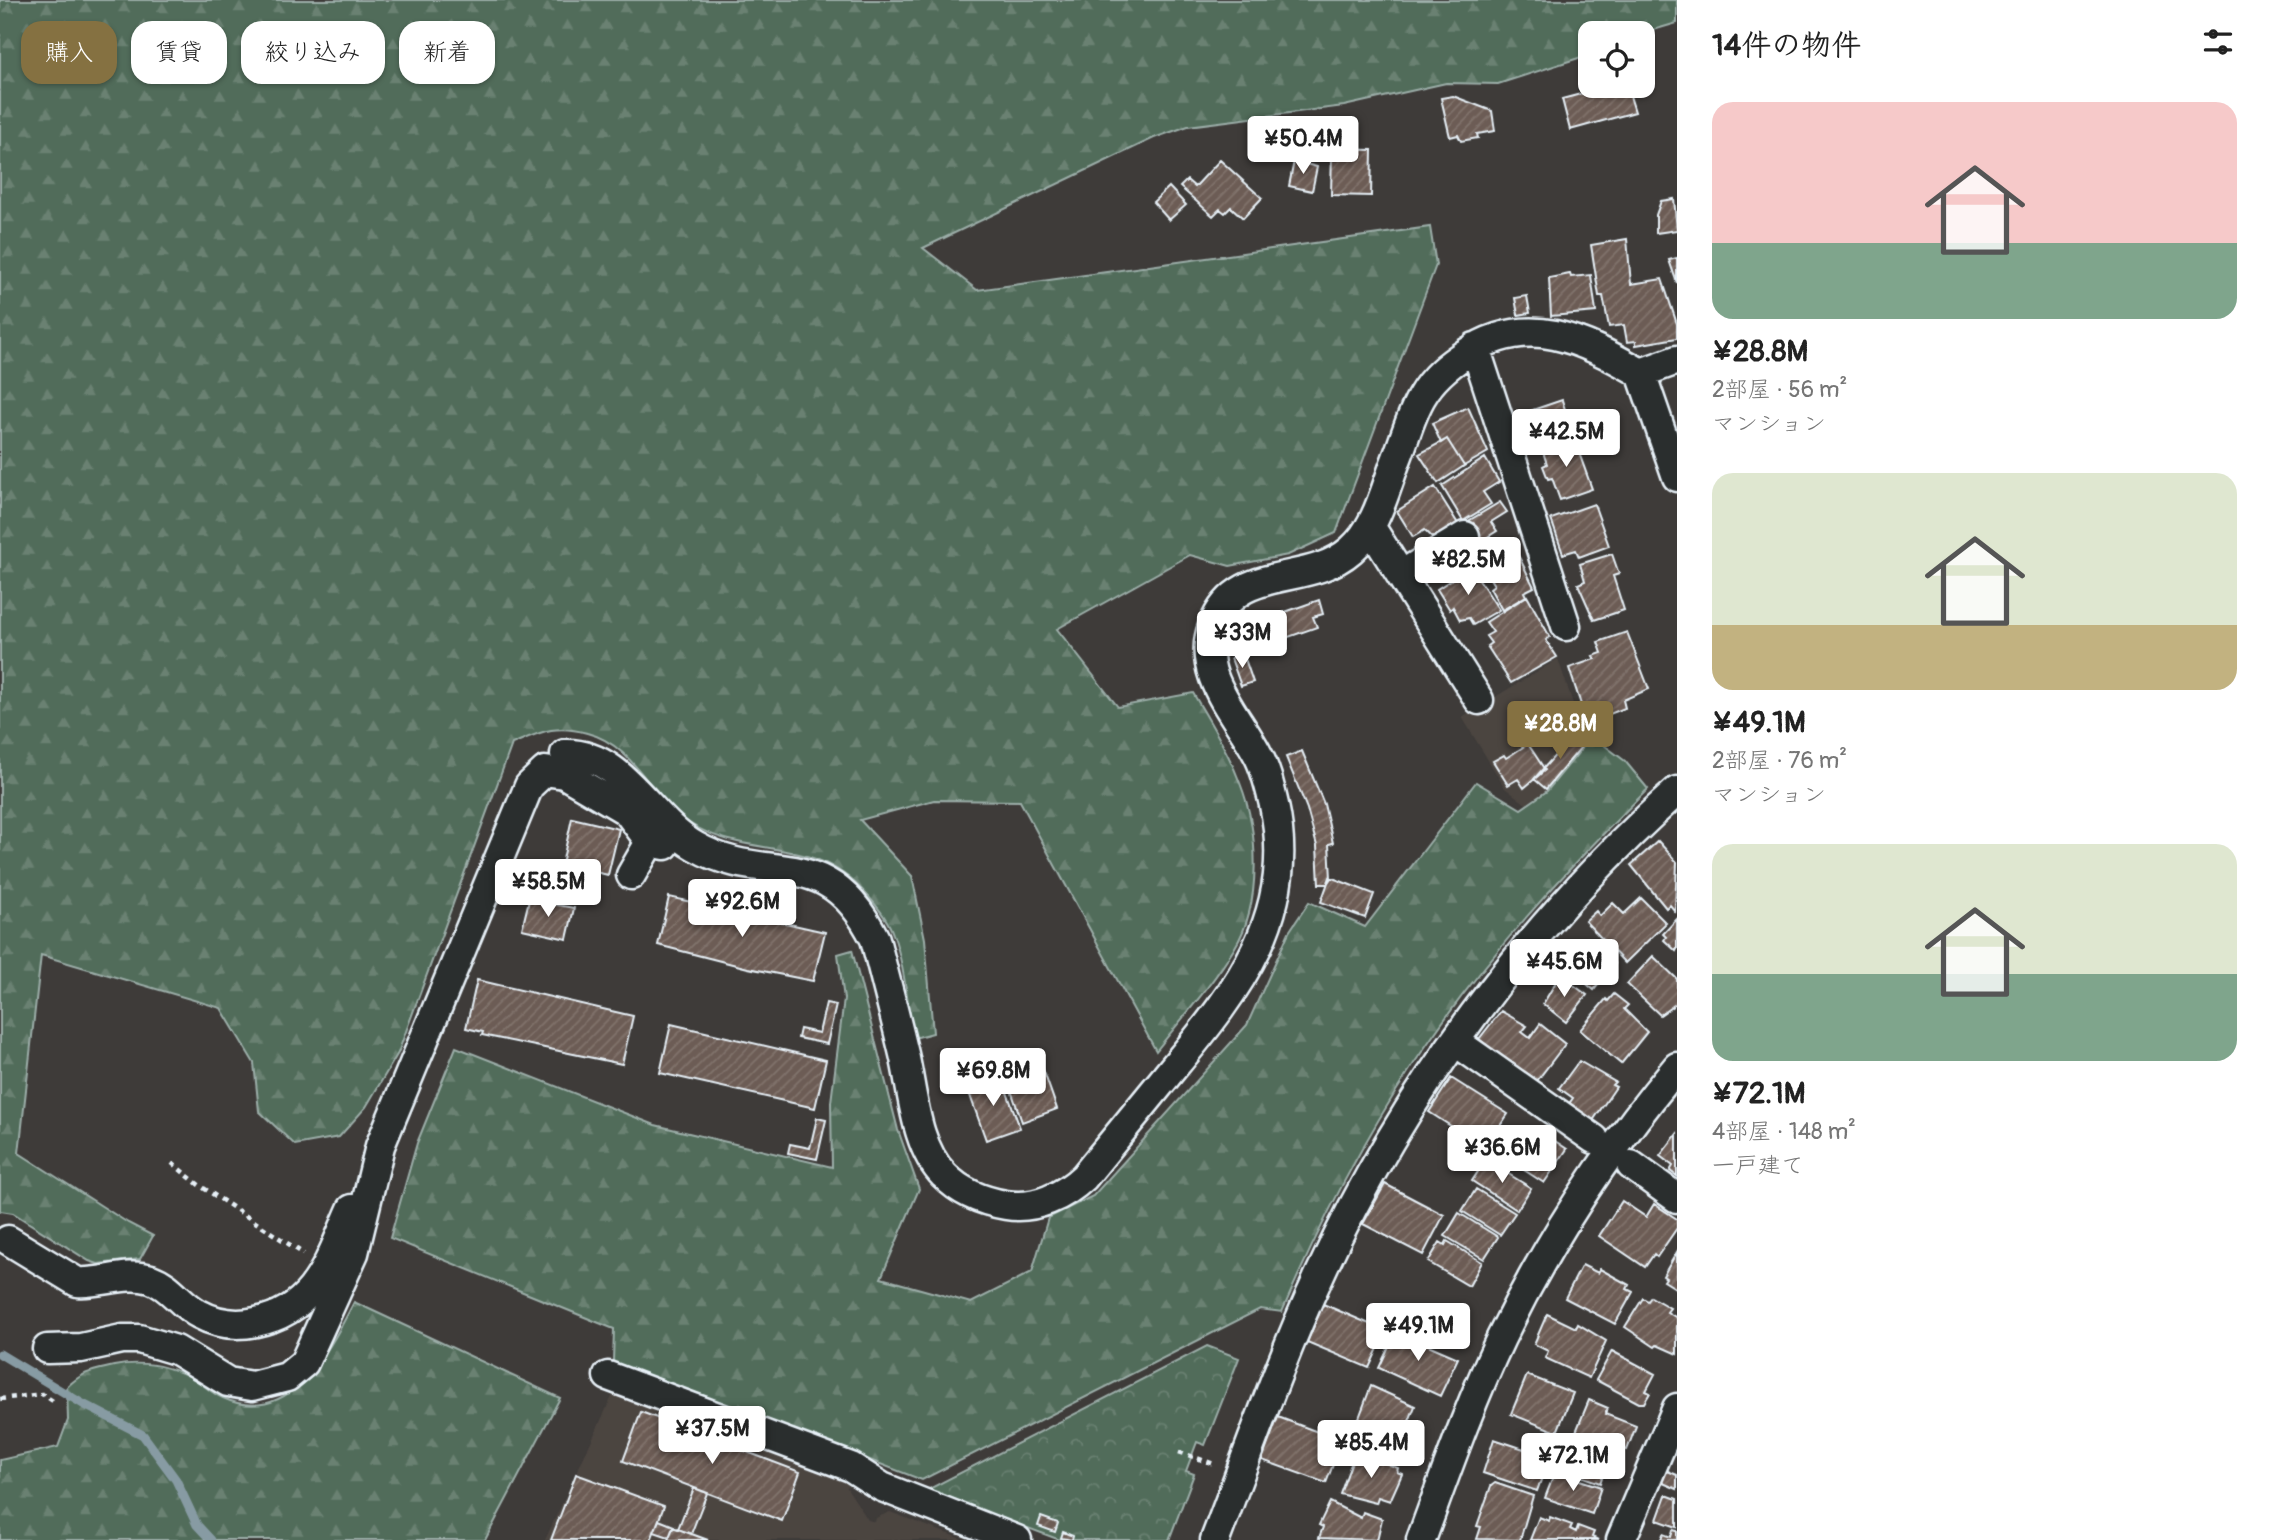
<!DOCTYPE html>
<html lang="ja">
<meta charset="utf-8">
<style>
body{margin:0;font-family:Pangolin,"Klee One",sans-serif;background:#f6f6f6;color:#222;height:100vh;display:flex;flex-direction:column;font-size:26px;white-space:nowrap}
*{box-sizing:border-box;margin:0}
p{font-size:23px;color:#767676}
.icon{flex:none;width:38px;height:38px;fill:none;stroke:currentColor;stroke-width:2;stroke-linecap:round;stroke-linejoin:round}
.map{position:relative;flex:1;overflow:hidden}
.drawer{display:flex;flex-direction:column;background:#fff;width:595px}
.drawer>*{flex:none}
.top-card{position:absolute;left:21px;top:21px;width:665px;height:63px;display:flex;gap:14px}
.controls{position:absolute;left:1578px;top:21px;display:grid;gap:14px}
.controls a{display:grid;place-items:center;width:77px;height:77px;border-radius:14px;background:#fff;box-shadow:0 2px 5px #0004;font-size:35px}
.price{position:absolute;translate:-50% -60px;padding:0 16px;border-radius:7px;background:#fff;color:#222;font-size:23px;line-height:46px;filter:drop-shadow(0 2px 4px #0008)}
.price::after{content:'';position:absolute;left:50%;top:42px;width:21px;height:16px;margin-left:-10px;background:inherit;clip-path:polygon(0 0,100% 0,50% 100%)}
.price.current{background:#857141;color:#fff}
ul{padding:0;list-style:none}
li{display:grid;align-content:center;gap:14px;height:371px;padding:0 35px}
li span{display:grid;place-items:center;height:217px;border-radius:21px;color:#555}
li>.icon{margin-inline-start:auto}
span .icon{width:126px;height:126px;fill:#fffc;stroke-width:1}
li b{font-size:30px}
h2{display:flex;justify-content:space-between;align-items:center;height:84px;padding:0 35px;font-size:30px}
.tag{padding:0 24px;border-radius:21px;background:#fff;box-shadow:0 2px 5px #0004;font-size:24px;line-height:63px}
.tag.current{background:#857141;color:#fff}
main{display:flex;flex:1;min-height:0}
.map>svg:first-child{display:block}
.built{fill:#4c4541}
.forest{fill:url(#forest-firs);stroke:#9caea9;stroke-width:2}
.park{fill:url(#park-crowns);stroke:#9caea9;stroke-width:2}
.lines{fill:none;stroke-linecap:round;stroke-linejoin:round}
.stream{stroke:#879ba3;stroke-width:9}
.building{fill:url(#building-hatch);stroke:#e8f1f8;stroke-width:2}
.minor-casing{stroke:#e8f1f8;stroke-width:33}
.path{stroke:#e8f1f8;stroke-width:4.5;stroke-dasharray:5 5;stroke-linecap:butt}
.minor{stroke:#2a2d2e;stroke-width:28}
</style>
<main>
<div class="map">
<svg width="1677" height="1540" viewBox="0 0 1677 1540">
<defs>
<pattern id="forest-firs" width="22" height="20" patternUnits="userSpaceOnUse" patternTransform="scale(1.75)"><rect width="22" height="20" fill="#516c5a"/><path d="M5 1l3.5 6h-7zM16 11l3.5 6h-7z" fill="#6a8172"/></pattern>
<pattern id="park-crowns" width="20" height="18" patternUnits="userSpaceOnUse" patternTransform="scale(1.75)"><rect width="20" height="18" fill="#516c5a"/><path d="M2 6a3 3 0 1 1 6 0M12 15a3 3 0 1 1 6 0" fill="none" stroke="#6a8172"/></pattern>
<pattern id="building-hatch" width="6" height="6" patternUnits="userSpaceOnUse" patternTransform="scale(1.75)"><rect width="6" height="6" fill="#6c5c54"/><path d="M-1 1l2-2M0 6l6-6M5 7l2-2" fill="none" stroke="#81746d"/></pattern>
</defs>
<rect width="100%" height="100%" fill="#3e3b39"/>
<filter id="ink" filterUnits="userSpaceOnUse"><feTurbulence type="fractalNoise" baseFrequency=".0143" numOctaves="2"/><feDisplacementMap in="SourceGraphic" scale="14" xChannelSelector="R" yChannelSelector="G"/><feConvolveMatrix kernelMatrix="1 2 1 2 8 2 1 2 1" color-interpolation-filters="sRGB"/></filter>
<g filter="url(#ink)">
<path class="built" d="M 1558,659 L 1586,742 L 1546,791 L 1526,804 L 1505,788 L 1462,717 Z
M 617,1386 L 851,1476 L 847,1488 L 868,1520 L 875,1522 L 876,1518 L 890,1512 L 964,1540 L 545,1540 Z"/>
<path class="forest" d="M 0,0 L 1677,0 L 1677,23 L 1643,33 L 1591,33 L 1591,54 L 1498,84 L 1446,83 L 1344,106 L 1188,126 L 1154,138 L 923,248 L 977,290 L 1430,227 L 1436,265 L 1336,533 L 1288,555 L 1230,566 L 1190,555 L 1057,629 L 1118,707 L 1193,693 C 1210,722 1228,751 1240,783 C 1259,831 1262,904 1234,949 C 1212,985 1182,1018 1156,1051 L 1020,801 L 934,800 L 860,820 L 912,876 L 925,939 L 933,1033 L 914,1038 C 908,1008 904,962 893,934 C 889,922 876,905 867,895 C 811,832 750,861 689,823 C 651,799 635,745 587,733 C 555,724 541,732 512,744 L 398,1053 L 366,1107 L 339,1137 L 295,1145 L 259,1111 L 254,1063 L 221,1008 L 41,955 L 19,1153 L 128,1223 L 153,1236 L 140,1259 L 98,1264 L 89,1261 L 13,1213 L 0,1211 Z
M 1592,736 L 1625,761 L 1648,789 C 1570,866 1495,947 1432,1037 C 1372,1122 1323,1217 1282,1312 L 1260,1309 L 922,1480 L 613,1362 L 614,1329 L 390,1238 L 417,1143 L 456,1047 L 655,1125 L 832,1167 L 831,1102 L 844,999 L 838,954 L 852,950 L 898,1130 L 919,1189 L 881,1278 L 971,1303 L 1032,1272 L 1048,1218 L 1093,1196 L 1247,1025 L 1289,932 L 1309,902 L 1365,927 L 1476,782 L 1521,809 L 1547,791 Z
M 354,1302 L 560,1398 L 485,1540 L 0,1540 L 0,1460 L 58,1447 L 68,1420 L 67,1387 C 84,1371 92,1371 114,1366 C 143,1360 171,1366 196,1380 C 205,1386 213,1394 223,1398 C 291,1429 330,1348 354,1302 Z"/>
<path class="park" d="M 1207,1346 L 1239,1358 L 1205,1445 L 1197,1442 L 1186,1471 L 1194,1474 L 1169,1540 L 1060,1540 L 927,1490 Z"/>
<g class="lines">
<path class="stream" d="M 0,1354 L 83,1404 L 143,1435 L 176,1480 L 197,1525 L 211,1540"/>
</g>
<path class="building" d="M 1611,86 L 1627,86 L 1635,112 L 1570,130 L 1562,99 Z
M 1453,96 L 1492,111 L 1495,131 L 1477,134 L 1478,138 L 1461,141 L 1458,135 L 1450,137 L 1441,98 Z
M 1332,149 L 1372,150 L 1371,196 L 1331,195 Z
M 1220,160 L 1262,198 L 1243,218 L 1231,207 L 1225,213 L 1220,209 L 1213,216 L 1180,187 L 1187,180 L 1195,187 Z
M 1294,161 L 1317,167 L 1312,191 L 1289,186 Z
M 1169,187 L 1186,205 L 1169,220 L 1153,202 Z
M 1674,199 L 1677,230 L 1656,233 L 1656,215 L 1661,201 Z
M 1627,239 L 1631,284 L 1662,279 L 1677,324 L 1677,338 L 1636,345 L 1636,341 L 1627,342 L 1624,325 L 1609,327 L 1603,296 L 1599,296 L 1591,245 Z
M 1677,258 L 1677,283 L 1669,260 Z
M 1570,274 L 1571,277 L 1591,275 L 1596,312 L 1551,316 L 1549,278 Z
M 1527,296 L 1530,313 L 1518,315 L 1515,298 Z
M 1562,400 L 1573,435 L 1538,447 L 1527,412 Z
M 1468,407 L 1488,452 L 1464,466 L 1447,439 L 1441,443 L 1432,423 Z
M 1447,439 L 1464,466 L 1438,483 L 1419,454 Z
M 1574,439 L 1592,489 L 1560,500 L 1552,478 L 1548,479 L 1543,466 L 1547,464 L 1542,449 Z
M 1485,458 L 1499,482 L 1483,492 L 1491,504 L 1463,521 L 1442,486 Z
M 1435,487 L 1460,527 L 1436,541 L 1425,530 L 1413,537 L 1397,511 Z
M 1500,502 L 1507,512 L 1491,522 L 1497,531 L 1478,543 L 1465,523 Z
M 1594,504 L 1609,546 L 1579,557 L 1576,550 L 1563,554 L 1551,519 Z
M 1513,545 L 1534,587 L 1524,592 L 1526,596 L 1502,610 L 1490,588 L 1494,585 L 1481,564 Z
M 1612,554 L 1619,574 L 1613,576 L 1624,610 L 1594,620 L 1578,584 L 1585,581 L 1580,564 Z
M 1471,567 L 1499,610 L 1473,625 L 1469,618 L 1460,620 L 1453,607 L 1450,610 L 1437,589 Z
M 1527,596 L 1550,637 L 1546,640 L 1557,657 L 1511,683 L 1487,646 L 1491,643 L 1486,636 L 1493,632 L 1486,622 Z
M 1319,600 L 1323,614 L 1313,617 L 1317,627 L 1240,654 L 1231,631 Z
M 1627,632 L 1649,689 L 1623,700 L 1625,708 L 1587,723 L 1569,668 L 1595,659 L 1593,656 L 1602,653 L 1598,642 Z
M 1243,653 L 1253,682 L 1241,686 L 1231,658 Z
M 1575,733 L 1586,741 L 1546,789 L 1534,779 Z
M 1528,744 L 1545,770 L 1524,788 L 1518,779 L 1508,785 L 1493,761 L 1504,755 L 1506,758 Z
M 1302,751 L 1324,804 L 1333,843 L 1329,844 L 1331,878 L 1327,884 L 1319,884 L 1317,846 L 1307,809 L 1286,757 Z
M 572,818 L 619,829 L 608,875 L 562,864 Z
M 1658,841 L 1677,862 L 1675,911 L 1670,905 L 1666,908 L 1631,865 Z
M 1330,877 L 1374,894 L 1365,918 L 1321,902 Z
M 669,897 L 825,932 L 813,981 L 748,968 L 658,945 Z
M 1641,898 L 1666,923 L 1625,963 L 1585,921 L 1596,911 L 1600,916 L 1613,903 L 1624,914 Z
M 529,900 L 574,908 L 567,939 L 522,929 Z
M 1677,919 L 1677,949 L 1676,951 L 1664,940 L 1666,937 L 1663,934 Z
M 1590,943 L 1615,964 L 1594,990 L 1569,969 Z
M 1653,956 L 1677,979 L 1677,1003 L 1660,1015 L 1627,984 Z
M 1560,975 L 1587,995 L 1566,1022 L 1543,1004 Z
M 477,980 L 633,1016 L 622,1064 L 482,1035 L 483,1032 L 466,1028 Z
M 1614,994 L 1628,1005 L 1624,1009 L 1647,1032 L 1621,1064 L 1580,1030 L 1606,999 L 1608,1001 Z
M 826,1003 L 836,1005 L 827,1044 L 798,1038 L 800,1029 L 819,1033 Z
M 1501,1011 L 1527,1026 L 1522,1032 L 1530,1038 L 1540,1024 L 1565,1044 L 1533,1086 L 1495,1056 L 1497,1053 L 1479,1039 Z
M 671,1024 L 826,1060 L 815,1108 L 660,1073 Z
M 1038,1055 L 1057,1109 L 1022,1122 L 1003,1067 Z
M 1579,1061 L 1615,1082 L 1612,1085 L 1616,1087 L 1592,1122 L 1568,1105 L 1573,1098 L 1559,1088 Z
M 1001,1076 L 1020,1128 L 986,1140 L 967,1087 Z
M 1451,1078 L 1508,1114 L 1485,1148 L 1429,1112 Z
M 817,1118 L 826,1120 L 817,1159 L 788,1153 L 790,1144 L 810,1148 Z
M 1543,1133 L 1567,1149 L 1544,1183 L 1521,1168 Z
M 1677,1134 L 1677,1176 L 1670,1171 L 1673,1166 L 1660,1156 Z
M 1491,1163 L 1531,1188 L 1517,1210 L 1472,1181 L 1483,1164 L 1488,1167 Z
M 1385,1184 L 1444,1215 L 1423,1255 L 1363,1224 Z
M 1476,1189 L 1515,1213 L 1500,1235 L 1462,1211 Z
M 1622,1201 L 1646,1217 L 1654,1204 L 1677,1219 L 1677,1228 L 1657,1257 L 1654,1254 L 1645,1267 L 1599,1236 Z
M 1459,1213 L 1498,1237 L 1484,1259 L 1445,1236 Z
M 1447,1241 L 1482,1262 L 1469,1286 L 1428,1262 L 1440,1242 L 1445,1245 Z
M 1677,1252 L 1677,1289 L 1664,1281 L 1666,1278 L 1663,1276 Z
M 1582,1265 L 1598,1273 L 1600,1269 L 1629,1285 L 1627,1289 L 1633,1292 L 1615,1324 L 1565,1298 Z
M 1651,1297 L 1670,1308 L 1667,1312 L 1677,1318 L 1677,1354 L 1657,1345 L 1655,1347 L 1625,1327 L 1643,1298 L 1648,1301 Z
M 1323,1304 L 1386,1331 L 1369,1368 L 1307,1342 Z
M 1547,1314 L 1576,1328 L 1578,1324 L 1606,1341 L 1589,1378 L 1545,1358 L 1548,1351 L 1534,1344 Z
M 1396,1331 L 1458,1358 L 1440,1396 L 1379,1368 Z
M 1612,1351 L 1655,1374 L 1646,1391 L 1650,1393 L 1644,1403 L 1639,1403 L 1596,1380 Z
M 1527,1375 L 1573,1393 L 1557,1432 L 1511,1414 Z
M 1371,1386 L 1415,1406 L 1400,1444 L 1396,1443 L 1394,1448 L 1374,1440 L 1377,1435 L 1356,1426 Z
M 1589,1400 L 1608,1408 L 1605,1414 L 1636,1426 L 1627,1450 L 1618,1447 L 1616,1453 L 1608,1453 L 1573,1439 Z
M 641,1412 L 800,1472 L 782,1521 L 623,1461 Z
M 1278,1417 L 1342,1441 L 1326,1483 L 1262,1460 Z
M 1494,1439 L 1524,1449 L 1526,1443 L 1533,1446 L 1531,1452 L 1549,1458 L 1537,1491 L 1483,1473 Z
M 1568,1443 L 1609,1458 L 1600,1483 L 1558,1468 Z
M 1359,1453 L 1398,1468 L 1397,1472 L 1402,1474 L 1390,1501 L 1378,1497 L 1376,1503 L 1340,1494 L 1354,1456 L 1357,1457 Z
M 1663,1469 L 1677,1475 L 1677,1489 L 1658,1481 Z
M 1555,1472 L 1601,1487 L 1592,1514 L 1545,1498 Z
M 576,1474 L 664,1506 L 651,1540 L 551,1540 Z
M 1495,1483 L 1533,1496 L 1520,1540 L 1477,1539 L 1481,1527 L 1477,1526 L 1491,1486 Z
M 694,1488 L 707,1493 L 691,1534 L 678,1529 Z
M 1666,1495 L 1677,1499 L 1677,1527 L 1657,1520 Z
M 1330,1502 L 1361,1518 L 1363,1512 L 1382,1519 L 1377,1540 L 1319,1538 L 1323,1527 L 1319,1525 Z
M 1041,1517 L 1058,1523 L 1055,1532 L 1038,1526 Z
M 1539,1517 L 1549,1521 L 1550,1517 L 1572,1525 L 1570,1529 L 1576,1532 L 1578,1526 L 1594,1532 L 1592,1537 L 1598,1540 L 1530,1540 Z
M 659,1520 L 674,1526 L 669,1537 L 654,1532 Z
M 673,1527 L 678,1529 L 708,1540 L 668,1540 Z
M 1673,1530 L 1677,1531 L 1677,1540 L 1661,1540 L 1663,1534 L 1671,1537 Z
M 1063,1532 L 1073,1536 L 1072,1540 L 1061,1538 Z"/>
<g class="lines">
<g class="minor-casing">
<path id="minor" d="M 1475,347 L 1566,626
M 1641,373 L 1677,477
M 1370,526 L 1479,700
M 1401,575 L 1465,536
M 565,754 C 623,752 649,820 695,846 C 768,888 826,840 875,939 C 885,978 895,1016 904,1054 C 913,1092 915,1146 944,1175 C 961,1193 982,1201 1006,1205 C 1035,1210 1064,1196 1084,1177 C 1114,1140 1144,1104 1173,1068 C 1238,990 1298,913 1274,805 C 1270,788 1266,769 1257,753 C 1236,713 1195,674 1213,626 C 1238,561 1306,589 1351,550 C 1377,528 1385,489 1397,458 C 1405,438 1411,414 1422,396 C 1433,377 1448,365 1465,354 C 1528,311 1583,340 1641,373 L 1677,360
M 631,875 L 650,842 L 665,845
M 1456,1042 L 1594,1139
M 1631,1165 L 1677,1198
M 8,1240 L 77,1282 C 102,1284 126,1271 151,1279 C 171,1286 181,1305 199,1314 C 217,1324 236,1326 256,1322 C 317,1310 329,1260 352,1209
M 47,1349 L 81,1348 L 122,1339 L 139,1339 L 176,1350 L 228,1382 L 252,1386 L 287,1377 L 304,1363 L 354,1253 L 380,1146 L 529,786 L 545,771 L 564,774 L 627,811 L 650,842
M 608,1376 L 851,1467 L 882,1487 L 1017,1540
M 1215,1540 C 1249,1451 1280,1360 1320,1274 C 1403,1093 1529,923 1677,791
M 1421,1540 C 1446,1472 1470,1403 1501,1338 C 1548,1242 1608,1149 1677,1067
M 1621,1540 L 1677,1408"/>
</g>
<path class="path" d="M 172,1163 L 199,1185 L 304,1254
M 0,1399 L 42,1394 L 56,1403
M 1179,1452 L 1214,1464"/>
<use href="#minor" class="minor"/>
</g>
</g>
</svg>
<div class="controls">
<a><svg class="icon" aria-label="locate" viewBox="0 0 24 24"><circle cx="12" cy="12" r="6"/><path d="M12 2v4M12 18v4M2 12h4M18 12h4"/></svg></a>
</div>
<b class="price" style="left:1303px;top:176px">¥50.4M</b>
<b class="price" style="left:1566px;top:469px">¥42.5M</b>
<b class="price" style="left:1468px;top:597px">¥82.5M</b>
<b class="price" style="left:1242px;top:670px">¥33M</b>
<b class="price current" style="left:1560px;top:761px">¥28.8M</b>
<b class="price" style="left:548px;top:919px">¥58.5M</b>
<b class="price" style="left:742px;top:939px">¥92.6M</b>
<b class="price" style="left:1564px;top:999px">¥45.6M</b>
<b class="price" style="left:993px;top:1108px">¥69.8M</b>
<b class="price" style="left:1502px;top:1185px">¥36.6M</b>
<b class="price" style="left:1418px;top:1363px">¥49.1M</b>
<b class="price" style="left:712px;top:1466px">¥37.5M</b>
<b class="price" style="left:1371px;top:1480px">¥85.4M</b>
<b class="price" style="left:1573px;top:1493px">¥72.1M</b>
<div class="top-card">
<a class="tag current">購入</a>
<a class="tag">賃貸</a>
<a class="tag">絞り込み</a>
<a class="tag">新着</a>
</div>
</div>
<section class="drawer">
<h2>14件の物件<svg class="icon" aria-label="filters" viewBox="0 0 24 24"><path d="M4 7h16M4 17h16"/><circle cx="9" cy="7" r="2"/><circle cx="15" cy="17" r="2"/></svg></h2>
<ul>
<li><span style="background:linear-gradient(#f6c9c9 65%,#7fa58c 0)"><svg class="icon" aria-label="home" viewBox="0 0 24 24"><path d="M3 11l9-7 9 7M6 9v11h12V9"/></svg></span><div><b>¥28.8M</b><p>2部屋 · 56 m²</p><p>マンション</p></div></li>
<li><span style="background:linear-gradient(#dfe7d0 70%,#c2b280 0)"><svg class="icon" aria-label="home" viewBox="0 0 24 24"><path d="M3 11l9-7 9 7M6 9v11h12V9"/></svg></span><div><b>¥49.1M</b><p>2部屋 · 76 m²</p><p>マンション</p></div></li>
<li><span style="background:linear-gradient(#dfe7d0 60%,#7fa58c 0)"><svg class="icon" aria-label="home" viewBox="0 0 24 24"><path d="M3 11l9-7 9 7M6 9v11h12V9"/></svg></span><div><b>¥72.1M</b><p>4部屋 · 148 m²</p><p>一戸建て</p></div></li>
</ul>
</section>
</main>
